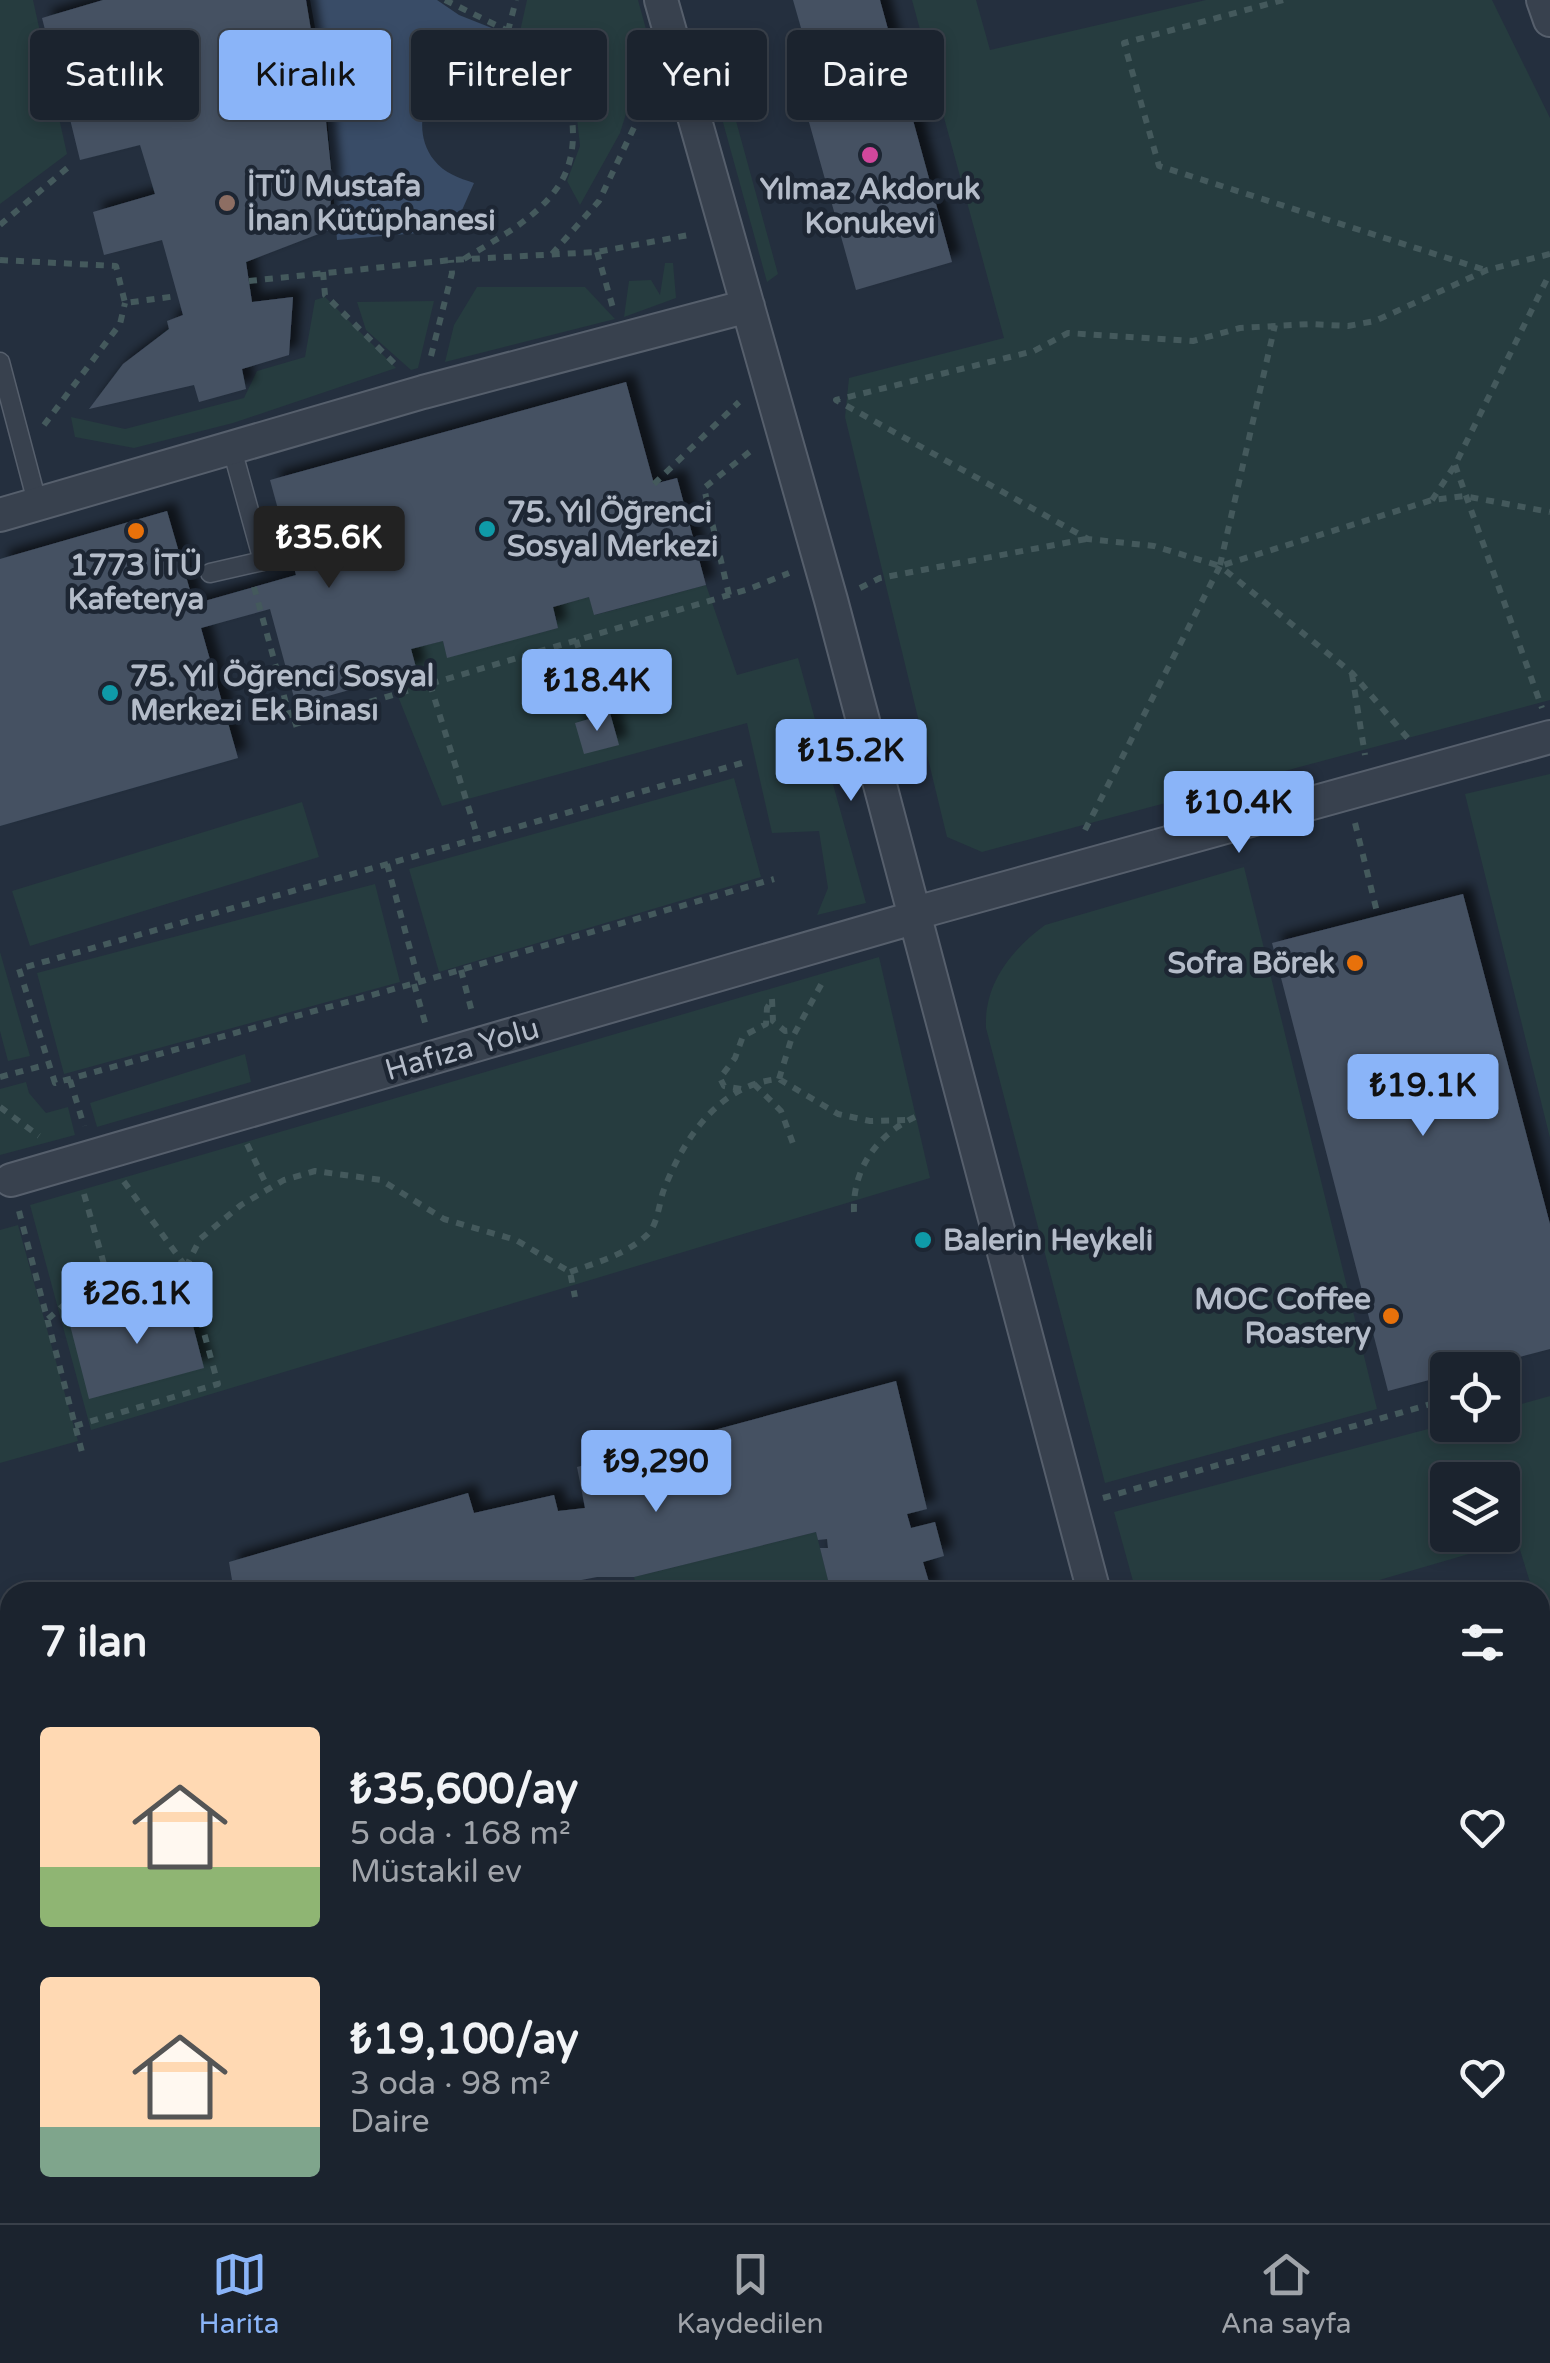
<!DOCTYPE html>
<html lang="tr">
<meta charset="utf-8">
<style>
body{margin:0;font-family:"Varela Round",sans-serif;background:#282f3a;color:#f1f3f6;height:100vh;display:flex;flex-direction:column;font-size:38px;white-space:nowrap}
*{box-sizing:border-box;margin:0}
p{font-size:32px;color:#a0a4aa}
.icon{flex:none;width:55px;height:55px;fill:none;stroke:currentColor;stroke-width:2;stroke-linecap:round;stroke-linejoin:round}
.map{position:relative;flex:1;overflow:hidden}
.drawer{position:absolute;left:0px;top:1582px;width:1550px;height:642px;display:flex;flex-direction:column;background:#1b232e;border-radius:30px 30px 0 0;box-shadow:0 5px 15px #0003,0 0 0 2px #39404a}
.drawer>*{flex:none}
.hud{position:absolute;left:30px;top:30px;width:1000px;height:90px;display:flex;gap:20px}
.tools{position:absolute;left:1430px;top:1352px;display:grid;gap:20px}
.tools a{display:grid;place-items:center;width:90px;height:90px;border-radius:10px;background:#1b232e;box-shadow:0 5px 15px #0003,0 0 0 2px #39404a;font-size:50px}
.price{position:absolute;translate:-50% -85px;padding:0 22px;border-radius:10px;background:#8ab4f8;color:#111;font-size:32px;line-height:65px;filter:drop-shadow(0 2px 5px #0008)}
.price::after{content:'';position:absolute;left:50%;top:60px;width:30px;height:22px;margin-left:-15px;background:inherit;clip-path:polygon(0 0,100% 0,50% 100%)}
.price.active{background:#222;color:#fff}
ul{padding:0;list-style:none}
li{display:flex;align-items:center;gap:30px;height:250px;padding:0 40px}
li span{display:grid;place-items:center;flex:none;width:280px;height:200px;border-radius:10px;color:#555}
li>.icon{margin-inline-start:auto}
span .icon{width:120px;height:120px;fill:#fffc;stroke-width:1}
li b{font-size:42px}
h2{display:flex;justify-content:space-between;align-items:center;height:120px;padding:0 40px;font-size:42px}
.tag{padding:0 35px;border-radius:10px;background:#1b232e;box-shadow:0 5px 15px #0003,0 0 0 2px #39404a;font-size:35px;line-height:90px}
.tag.active{background:#8ab4f8;color:#111}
.menu{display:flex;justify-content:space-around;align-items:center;height:140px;border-top:2px solid #39404a;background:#1b232e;font-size:28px;color:#a0a4aa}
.menu a{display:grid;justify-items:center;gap:5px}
.menu .active{color:#8ab4f8}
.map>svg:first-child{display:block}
.green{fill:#263c3f;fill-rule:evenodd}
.water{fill:#394c67}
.building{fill:#455162;filter:url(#shadow)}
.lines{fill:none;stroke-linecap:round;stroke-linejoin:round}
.lane-casing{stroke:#565f6c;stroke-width:21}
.street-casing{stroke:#565f6c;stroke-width:36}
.path{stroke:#44595c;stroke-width:6;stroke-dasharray:8 8;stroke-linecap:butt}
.lane{stroke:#38414e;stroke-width:18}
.street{stroke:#38414e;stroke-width:32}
.hotel-dot{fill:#d1479c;stroke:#1d2633;stroke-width:4}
.education-dot{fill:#8d6e63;stroke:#1d2633;stroke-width:4}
.culture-dot{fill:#0f9aa8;stroke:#1d2633;stroke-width:4}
.food-dot{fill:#e8710a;stroke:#1d2633;stroke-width:4}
.labels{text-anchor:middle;stroke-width:9;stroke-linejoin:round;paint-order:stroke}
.poi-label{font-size:30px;font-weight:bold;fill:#b4bcc9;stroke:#1d2633;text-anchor:start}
.street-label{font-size:30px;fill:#b4bcc9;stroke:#1d2633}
</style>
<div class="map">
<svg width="1550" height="2223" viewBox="0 0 1550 2223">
<defs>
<filter id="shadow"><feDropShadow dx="9" dy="-9" stdDeviation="5" flood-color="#0009"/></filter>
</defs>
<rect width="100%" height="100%" fill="#242f3e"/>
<path class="green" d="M 0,0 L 33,0 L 67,154 L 0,204 Z
M 527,0 L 638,0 L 649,40 L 620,133 L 580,205 L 567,181 L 580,146 L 576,109 L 559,74 L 539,46 L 519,36 Z
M 912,0 L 976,0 L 990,50 L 1206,0 L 1492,0 L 1550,118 L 1550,700 L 982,852 L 947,837 L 845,417 L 849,378 L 1004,338 Z
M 716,97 L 730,99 L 778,274 L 767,282 Z
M 665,263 L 673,263 L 676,298 L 624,317 L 629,281 L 651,280 L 660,295 Z
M 477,287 L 585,287 L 615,319 L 445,362 L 454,325 Z
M 325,297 L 396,368 L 233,423 L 134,448 L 75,437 L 71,417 L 125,429 L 244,398 L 257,371 L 305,357 L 315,300 Z
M 434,301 L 418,368 L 411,370 L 366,330 L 357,302 Z
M 706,585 L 737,675 L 798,658 L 866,903 L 817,915 L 828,888 L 819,831 L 772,833 L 747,723 L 442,806 L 391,679 L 417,671 L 411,649 L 443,641 L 447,657 L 558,628 L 553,607 L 589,597 L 595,615 Z
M 1550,774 L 1550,1138 L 1465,794 Z
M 734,778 L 761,877 L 439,972 L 409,869 Z
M 302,802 L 319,857 L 30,946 L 12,891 Z
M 1244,867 L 1377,1409 L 1105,1483 L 986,1028 C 984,984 1011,950 1045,925 Z
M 375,884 L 400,982 L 64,1074 L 37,973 Z
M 0,952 L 30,1056 L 8,1061 L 0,1031 Z
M 879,957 L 930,1178 L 91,1430 L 30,1205 Z
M 245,1054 L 251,1082 L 97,1127 L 90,1103 Z
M 26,1082 L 29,1093 L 46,1113 L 68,1107 L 75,1135 L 0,1155 L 0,1089 Z
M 18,1225 L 78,1441 L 0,1463 L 0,1230 Z
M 1550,1396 L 1550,1649 L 1540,1615 L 1540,1592 L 1533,1592 L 1517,1540 L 1338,1592 L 1136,1592 L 1114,1512 L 1447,1424 L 1502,1425 L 1503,1409 ZM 1502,1480 L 1502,1535 L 1448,1535 L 1448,1480 Z
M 816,1532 L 831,1592 L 638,1592 L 634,1577 Z
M 1550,1707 L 1550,1782 L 1540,1781 L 1540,1710 Z
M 1550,1811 L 1550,2223 L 1378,2223 L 1376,2215 L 1540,2215 L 1540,1812 Z
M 844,2215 L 983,2215 L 986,2223 L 817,2223 Z"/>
<path class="water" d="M 310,0 L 437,0 L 459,15 L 512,36 L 534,51 L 553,78 L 566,108 C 529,102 514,57 472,64 C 429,71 407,126 434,160 C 444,173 459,178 474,183 L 459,217 L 441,231 L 337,240 L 324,78 Z"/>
<path class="building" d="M 103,0 L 306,0 L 326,121 L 332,178 L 329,230 L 246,262 L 252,302 L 293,297 L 289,355 L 242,369 L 246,389 L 199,402 L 194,385 L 89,409 L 123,364 L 169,329 L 167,321 L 183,315 L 162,240 L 104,255 L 93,212 L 155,194 L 140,145 L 80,160 L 69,115 L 129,99 L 116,46 L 54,65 L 42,18 Z
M 793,0 L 880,0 L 952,262 L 856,290 L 788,47 L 805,42 Z
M 626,382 L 654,484 L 677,478 L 706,585 L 594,615 L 589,597 L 553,607 L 558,628 L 447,658 L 443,641 L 411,649 L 417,671 L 296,705 L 270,609 L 201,628 L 238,758 L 0,826 L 0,559 L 167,511 L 194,604 L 296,575 L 270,480 Z
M 610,713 L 619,745 L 584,754 L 575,723 Z
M 1463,894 L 1550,1224 L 1550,1349 L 1469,1370 L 1448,1370 L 1448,1375 L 1388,1391 L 1272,943 Z
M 185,1295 L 204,1368 L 89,1399 L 70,1325 Z
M 896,1381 L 927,1509 L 907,1514 L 911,1528 L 935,1522 L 944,1556 L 923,1562 L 932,1592 L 831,1592 L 820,1548 L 828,1548 L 827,1539 L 818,1540 L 816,1532 L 634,1577 L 597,1577 L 571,1582 L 572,1592 L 234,1592 L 229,1562 L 468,1493 L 474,1513 L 554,1495 L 558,1511 L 585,1508 L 577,1467 Z
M 10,1620 L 10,1687 L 9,1687 L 0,1655 L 0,1622 Z
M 1540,1634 L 1550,1665 L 1550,1697 L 1540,1700 Z
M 694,2215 L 840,2215 L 841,2216 L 816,2223 L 696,2223 Z
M 983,2215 L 1140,2215 L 1142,2223 L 986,2223 Z"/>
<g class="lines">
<g class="lane-casing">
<path id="lane" d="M 0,362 L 38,506
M 210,573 L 263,561 L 232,449
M 1540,1812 L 1550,1811
M 538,2215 L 540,2223"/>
</g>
<g class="street-casing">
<path id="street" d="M 661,0 L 831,600 L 1094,1592
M 1543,0 L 1550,20
M 0,515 L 423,392 L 748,306
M 912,914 L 1550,737
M 11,1180 L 913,918
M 1268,2215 L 1270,2223"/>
</g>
<path class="path" d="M 445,0 L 508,31
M 1283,0 L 1124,43 L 1159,166 L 1485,270
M 0,225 L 72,164
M 597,252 L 613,308
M 552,254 L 599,201 L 638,119
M 1550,254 L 1487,270 L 1375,321 L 1348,326 L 1310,324 L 1240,328 L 1193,341 L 1068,333 L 1034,351 L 836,400 L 1088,539 L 1154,546 L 1220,566 L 1432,500 L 1464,496 L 1550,512
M 464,259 C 498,238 539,218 561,182 C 584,143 572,84 541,52 C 533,43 518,38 508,31 L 516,0
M 0,260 L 116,266 L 125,303 L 177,296
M 323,272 L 325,295 L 396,365
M 249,281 L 451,260 L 597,252 L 694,234
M 431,356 L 452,273 L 451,260
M 44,425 L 120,324 L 125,303
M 1455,465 L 1542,708
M 654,484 L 739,402
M 1432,500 L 1455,465 L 1550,273
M 1220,565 L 1275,325
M 254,587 L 292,725 L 749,589 L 789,573
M 860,588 L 880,578 L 1086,539
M 729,595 L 704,488 L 753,449
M 576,640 L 600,716
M 1352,674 L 1365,755
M 430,684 L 478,838
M 742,763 L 19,969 L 55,1083 L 419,982 L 774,879
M 1355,823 L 1378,916
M 1085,830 L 1220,566 L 1352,673 L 1411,742
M 387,864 L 419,982
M 461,970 L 472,1012
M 414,984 L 426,1026
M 772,999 L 773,1021 L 785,1031 L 795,1030
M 0,1077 L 49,1064
M 779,1079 L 791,1040 L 823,981
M 70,1080 L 84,1126
M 754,1084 L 781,1111 L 795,1149
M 741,1089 L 724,1086 L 720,1078 L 735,1058 L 743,1036 L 766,1024 L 767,1008 L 772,1000
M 0,1107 L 39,1136
M 247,1144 L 268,1188
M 84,1194 L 118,1313
M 19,1211 L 82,1452
M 854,1212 C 852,1166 881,1130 922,1114
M 186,1267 L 200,1239 L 241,1205 L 284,1180 L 315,1171 L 381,1180 L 444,1219 L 516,1240 L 570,1272 L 575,1297
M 570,1272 C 598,1262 625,1255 647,1235 C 657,1226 659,1205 663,1192 C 683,1139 719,1084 779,1079 L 838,1114 L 870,1121 L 907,1120
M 48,1319 L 106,1268
M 75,1426 L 218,1384 L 186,1267 L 122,1179
M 1103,1498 L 1438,1402
M 1164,2215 L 1166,2223"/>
<use href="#lane" class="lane"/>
<use href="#street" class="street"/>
</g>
<circle class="hotel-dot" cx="870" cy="155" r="10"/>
<circle class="education-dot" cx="227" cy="203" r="10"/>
<g class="culture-dot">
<circle cx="487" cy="529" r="10"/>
<circle cx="110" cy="693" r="10"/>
<circle cx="923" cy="1240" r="10"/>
</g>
<g class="food-dot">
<circle cx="136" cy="531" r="10"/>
<circle cx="1355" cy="963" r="10"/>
<circle cx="1391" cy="1316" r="10"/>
</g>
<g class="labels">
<g class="poi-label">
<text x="247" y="196">İTÜ Mustafa<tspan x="247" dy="34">İnan Kütüphanesi</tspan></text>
<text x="870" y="199" text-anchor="middle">Yılmaz Akdoruk<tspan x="870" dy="34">Konukevi</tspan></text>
<text x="507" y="522">75. Yıl Öğrenci<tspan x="507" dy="34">Sosyal Merkezi</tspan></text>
<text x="136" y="575" text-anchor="middle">1773 İTÜ<tspan x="136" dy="34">Kafeterya</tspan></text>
<text x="130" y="686">75. Yıl Öğrenci Sosyal<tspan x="130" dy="34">Merkezi Ek Binası</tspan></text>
<text x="1335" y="973" text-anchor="end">Sofra Börek</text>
<text x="943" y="1250">Balerin Heykeli</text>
<text x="1371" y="1309" text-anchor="end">MOC Coffee<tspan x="1371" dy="34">Roastery</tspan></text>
</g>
<g class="street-label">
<text transform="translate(462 1049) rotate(-16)" y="10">Hafıza Yolu</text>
</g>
</g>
</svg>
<div class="tools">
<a><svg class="icon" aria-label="locate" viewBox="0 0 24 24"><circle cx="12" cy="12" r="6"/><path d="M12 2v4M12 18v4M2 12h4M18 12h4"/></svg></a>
<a><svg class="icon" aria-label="layers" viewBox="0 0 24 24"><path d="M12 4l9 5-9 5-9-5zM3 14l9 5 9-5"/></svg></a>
</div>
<b class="price active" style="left:329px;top:591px">₺35.6K</b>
<b class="price" style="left:597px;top:734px">₺18.4K</b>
<b class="price" style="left:851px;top:804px">₺15.2K</b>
<b class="price" style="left:1239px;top:856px">₺10.4K</b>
<b class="price" style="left:1423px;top:1139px">₺19.1K</b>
<b class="price" style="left:137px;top:1347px">₺26.1K</b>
<b class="price" style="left:656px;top:1515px">₺9,290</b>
<div class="hud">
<a class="tag">Satılık</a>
<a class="tag active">Kiralık</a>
<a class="tag">Filtreler</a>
<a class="tag">Yeni</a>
<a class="tag">Daire</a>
</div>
<section class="drawer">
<h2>7 ilan<svg class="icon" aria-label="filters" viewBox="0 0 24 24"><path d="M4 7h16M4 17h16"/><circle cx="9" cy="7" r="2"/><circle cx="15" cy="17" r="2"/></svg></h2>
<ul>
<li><span style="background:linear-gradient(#ffd9b3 70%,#8fb573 0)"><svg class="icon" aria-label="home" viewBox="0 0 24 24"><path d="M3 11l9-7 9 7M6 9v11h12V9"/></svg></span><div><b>₺35,600/ay</b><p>5 oda · 168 m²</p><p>Müstakil ev</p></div><svg class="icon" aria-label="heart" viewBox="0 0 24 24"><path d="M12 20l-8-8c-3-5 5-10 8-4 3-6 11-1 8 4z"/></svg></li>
<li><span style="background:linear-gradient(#ffd9b3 75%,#7fa58c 0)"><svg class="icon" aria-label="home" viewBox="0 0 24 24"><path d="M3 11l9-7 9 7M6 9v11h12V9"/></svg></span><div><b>₺19,100/ay</b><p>3 oda · 98 m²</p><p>Daire</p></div><svg class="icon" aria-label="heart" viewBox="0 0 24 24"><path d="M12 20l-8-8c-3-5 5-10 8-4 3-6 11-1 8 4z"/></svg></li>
</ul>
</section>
</div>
<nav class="menu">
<a class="active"><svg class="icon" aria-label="map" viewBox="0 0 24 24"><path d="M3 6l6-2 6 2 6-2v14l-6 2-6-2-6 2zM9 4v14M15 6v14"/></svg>Harita</a>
<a><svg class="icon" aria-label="saved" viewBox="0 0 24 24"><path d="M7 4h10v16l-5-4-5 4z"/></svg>Kaydedilen</a>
<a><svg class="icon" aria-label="home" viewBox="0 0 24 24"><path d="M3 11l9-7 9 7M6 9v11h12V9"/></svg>Ana sayfa</a>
</nav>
